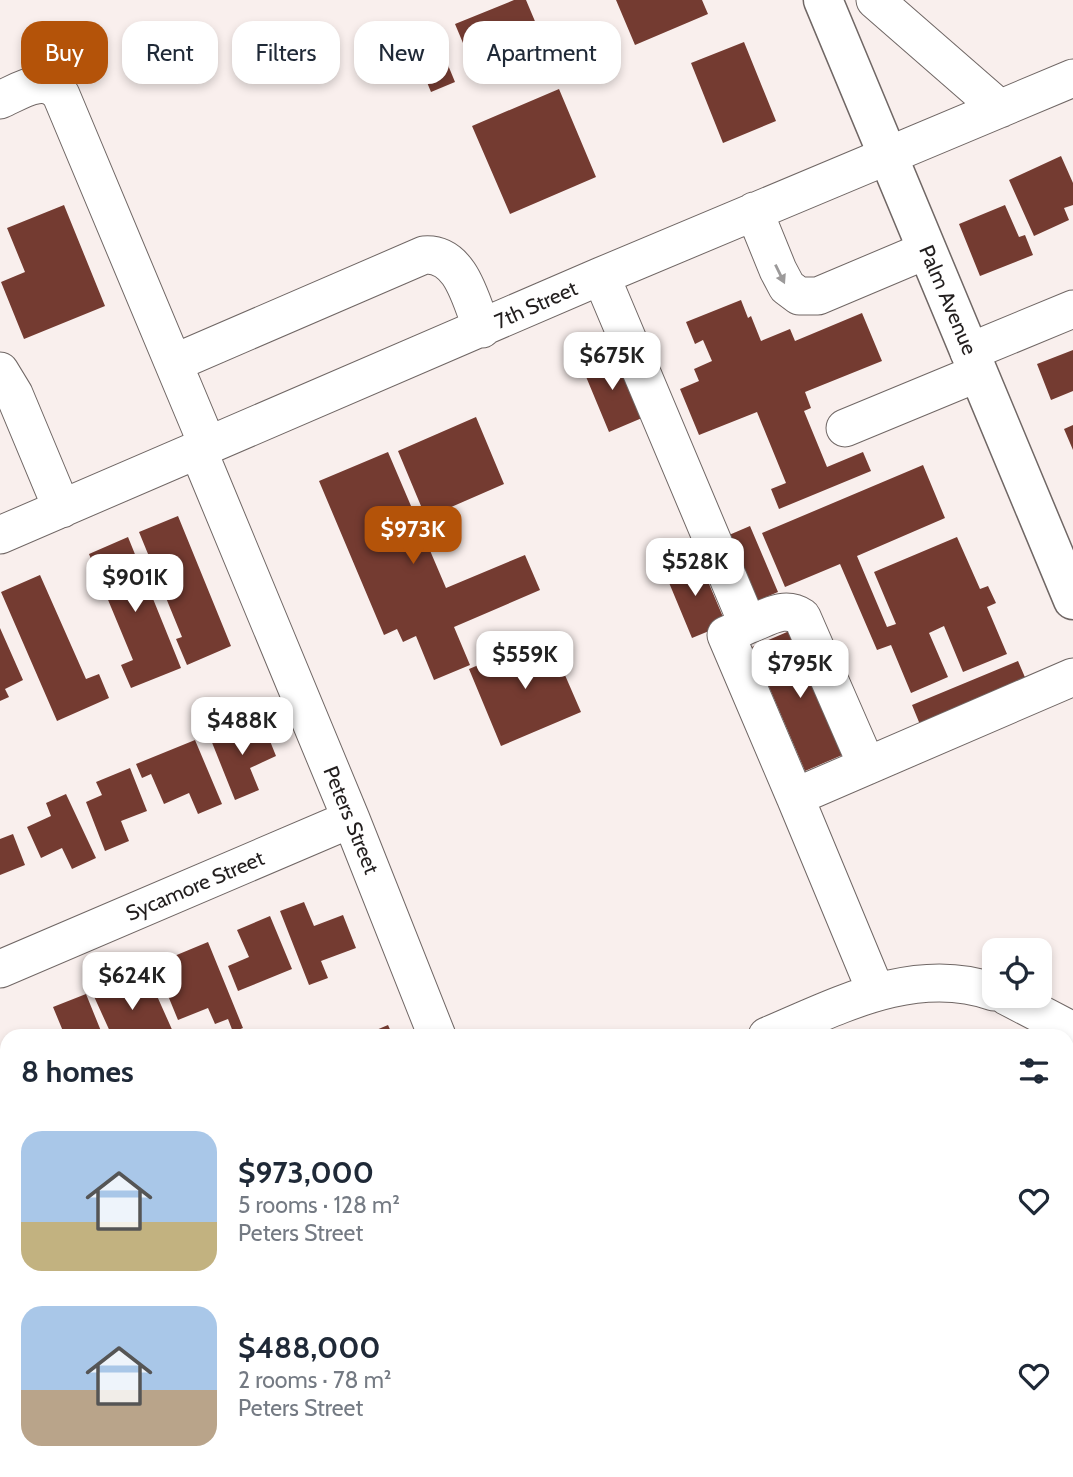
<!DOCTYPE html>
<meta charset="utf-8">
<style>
body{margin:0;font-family:Cabin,sans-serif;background:#f6f6f7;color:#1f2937;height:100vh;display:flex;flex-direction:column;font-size:26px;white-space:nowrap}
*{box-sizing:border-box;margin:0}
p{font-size:23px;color:#747a83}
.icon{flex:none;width:38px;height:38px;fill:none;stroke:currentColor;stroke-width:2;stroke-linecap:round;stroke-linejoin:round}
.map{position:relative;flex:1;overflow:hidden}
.drawer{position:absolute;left:0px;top:1029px;width:1074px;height:448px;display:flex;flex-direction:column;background:#fff;border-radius:21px 21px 0 0;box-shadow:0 4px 10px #0003}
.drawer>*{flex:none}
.banner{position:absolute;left:21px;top:21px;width:700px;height:63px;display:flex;gap:14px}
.buttons{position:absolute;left:982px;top:938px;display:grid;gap:14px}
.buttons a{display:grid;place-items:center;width:70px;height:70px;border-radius:14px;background:#fff;box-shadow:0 4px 10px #0003;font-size:35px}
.price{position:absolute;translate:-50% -60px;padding:0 16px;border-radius:14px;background:#fff;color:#222;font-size:23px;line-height:46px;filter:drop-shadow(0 2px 4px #0008)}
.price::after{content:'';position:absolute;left:50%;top:42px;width:21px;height:16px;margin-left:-10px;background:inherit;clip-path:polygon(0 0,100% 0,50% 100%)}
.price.active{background:#b45309;color:#fff}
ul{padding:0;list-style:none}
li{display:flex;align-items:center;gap:21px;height:175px;padding:0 21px}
li span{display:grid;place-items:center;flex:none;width:196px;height:140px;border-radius:21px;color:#555}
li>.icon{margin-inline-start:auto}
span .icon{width:84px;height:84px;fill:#fffc;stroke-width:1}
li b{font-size:30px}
h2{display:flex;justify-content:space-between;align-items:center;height:84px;padding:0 21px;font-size:30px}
.pill{padding:0 24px;border-radius:21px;background:#fff;box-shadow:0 4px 10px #0003;font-size:24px;line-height:63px}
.pill.active{background:#b45309;color:#fff}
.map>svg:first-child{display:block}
.building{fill:#743b31}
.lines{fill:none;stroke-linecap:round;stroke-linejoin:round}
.minor-casing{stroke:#706765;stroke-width:39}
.major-casing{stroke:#706765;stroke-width:41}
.minor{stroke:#fff;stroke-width:37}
.major{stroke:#fff;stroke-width:38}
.oneway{fill:#9c9a9a}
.labels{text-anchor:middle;stroke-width:7;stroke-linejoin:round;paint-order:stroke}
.street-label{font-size:21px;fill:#221e1e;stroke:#fff}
</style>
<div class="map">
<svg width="1073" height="1477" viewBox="0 0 1073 1477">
<rect width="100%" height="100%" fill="#f9efed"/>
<path class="building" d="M 514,0 L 526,0 L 545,45 L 476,74 L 455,24 Z
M 616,0 L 702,0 L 708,14 L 635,45 Z
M 434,31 L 455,82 L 431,92 L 410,41 Z
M 744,42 L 776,121 L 723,143 L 691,63 Z
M 559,89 L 596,177 L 510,214 L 472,126 Z
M 1061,156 L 1073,183 L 1073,205 L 1064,208 L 1069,220 L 1034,236 L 1009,180 Z
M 64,205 L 105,306 L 24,339 L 1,282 L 25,272 L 7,228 Z
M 1005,205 L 1019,237 L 1025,235 L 1033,255 L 980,276 L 959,224 Z
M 741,300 L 748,318 L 751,316 L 761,341 L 790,329 L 795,341 L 862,313 L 882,361 L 805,392 L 811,408 L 804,411 L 827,467 L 863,452 L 871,471 L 779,509 L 771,489 L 786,483 L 757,412 L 699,435 L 680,389 L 699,381 L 694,369 L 712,361 L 703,340 L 695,344 L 686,322 Z
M 1073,350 L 1073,391 L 1051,400 L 1037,364 Z
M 615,353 L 642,418 L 609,432 L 582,367 Z
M 476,417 L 504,484 L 426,518 L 398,451 Z
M 1073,425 L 1073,450 L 1064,429 Z
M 388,452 L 446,588 L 525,555 L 540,590 L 454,627 L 470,665 L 434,680 L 416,636 L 403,642 L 397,629 L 384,635 L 319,481 Z
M 923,465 L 945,518 L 857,556 L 887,627 L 896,624 L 874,572 L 957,537 L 980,589 L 988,586 L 996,603 L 987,607 L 1007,654 L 963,672 L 944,626 L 929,633 L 948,677 L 911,693 L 891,645 L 877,650 L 840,564 L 785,587 L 762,533 Z
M 178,516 L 231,646 L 187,665 L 176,639 L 182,637 L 139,532 Z
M 750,526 L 778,592 L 757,601 L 729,535 Z
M 128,537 L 181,668 L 131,688 L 121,665 L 133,660 L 89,554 Z
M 698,558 L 726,624 L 692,638 L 665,573 Z
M 40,575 L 86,679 L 99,674 L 109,698 L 57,721 L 1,592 Z
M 0,628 L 23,680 L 5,689 L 9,697 L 0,701 Z
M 794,629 L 847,753 L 805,771 L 752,647 Z
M 548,636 L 581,712 L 501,746 L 469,669 Z
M 1018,661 L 1027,682 L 921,727 L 912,705 Z
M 233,725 L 237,736 L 264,726 L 276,756 L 250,768 L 259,790 L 235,800 L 209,735 Z
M 195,740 L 222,804 L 198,814 L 189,793 L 164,804 L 151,774 L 142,778 L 136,764 Z
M 130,768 L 147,811 L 121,821 L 129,841 L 105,851 L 86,802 L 102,795 L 96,782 Z
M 66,794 L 96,858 L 72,869 L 62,848 L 41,858 L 27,827 L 51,816 L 46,803 Z
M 13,834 L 25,865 L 0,875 L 0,839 Z
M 304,902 L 314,926 L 343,915 L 356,948 L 321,961 L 328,978 L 309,985 L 280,911 Z
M 270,916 L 292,969 L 238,991 L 228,966 L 249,957 L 237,930 Z
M 208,942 L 243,1028 L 233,1032 L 228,1019 L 215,1024 L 208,1008 L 178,1020 L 155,964 Z
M 117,980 L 126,1000 L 153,987 L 174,1034 L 169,1036 L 142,1036 L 140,1033 L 134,1036 L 112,1036 L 92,992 Z
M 86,994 L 103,1036 L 65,1036 L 53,1007 Z
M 388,1025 L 393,1036 L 362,1036 Z
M 7,1052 L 7,1088 L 0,1091 L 0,1055 Z
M 7,1198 L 7,1280 L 0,1283 L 0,1201 Z
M 1068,1228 L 1073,1231 L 1073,1266 L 1068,1263 Z
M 1068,1316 L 1073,1316 L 1073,1378 L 1068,1378 Z
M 1068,1405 L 1073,1411 L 1073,1466 L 1068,1460 Z
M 7,1411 L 7,1470 L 24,1470 L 3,1477 L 0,1470 L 0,1414 Z
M 365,1470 L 419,1470 L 422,1477 L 348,1477 Z
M 424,1470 L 466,1470 L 469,1477 L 427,1477 Z
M 881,1470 L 925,1470 L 928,1477 L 884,1477 Z
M 937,1470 L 1006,1470 L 1009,1477 L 940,1477 Z"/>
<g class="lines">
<g class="minor-casing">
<path id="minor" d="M 875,0 L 1000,109
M 0,100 C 20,91 45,73 61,95 L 208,446
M 754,211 L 778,270 L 787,287 L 799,296 L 818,296 L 927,250
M 601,276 L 748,625 L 726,635 L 795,797
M 969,352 L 1073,309
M 174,363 L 424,255 C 461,252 471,301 482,329
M 0,371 L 14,394 L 62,509
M 845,428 L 978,373
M 198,450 L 351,819 L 437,1036
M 0,535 L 601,276 L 1073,78
M 748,625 C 767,618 784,605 802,617 L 867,766
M 0,969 L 351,819
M 876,992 L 795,797 L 1073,677
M 1006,996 L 1073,1031
M 767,1036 C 838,1006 915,964 994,992
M 0,1354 L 7,1351
M 622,1470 L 625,1477
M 674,1477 L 691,1470"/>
</g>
<g class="major-casing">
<path id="major" d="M 823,0 L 1073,600"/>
</g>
<use href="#minor" class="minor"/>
<use href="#major" class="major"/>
</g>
<defs><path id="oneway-solid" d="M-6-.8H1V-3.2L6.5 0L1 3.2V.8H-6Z" transform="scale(1.75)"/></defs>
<use class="oneway" href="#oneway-solid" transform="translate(780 274) rotate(64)"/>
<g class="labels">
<g class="street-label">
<text transform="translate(948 300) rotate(67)" y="7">Palm Avenue</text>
<text transform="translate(536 305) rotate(-24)" y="7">7th Street</text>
<text transform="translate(351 820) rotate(68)" y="7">Peters Street</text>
<text transform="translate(195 886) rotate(-23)" y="7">Sycamore Street</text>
</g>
</g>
</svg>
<div class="buttons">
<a><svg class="icon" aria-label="locate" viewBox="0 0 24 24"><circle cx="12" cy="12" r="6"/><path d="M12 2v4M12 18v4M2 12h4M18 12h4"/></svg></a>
</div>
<b class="price" style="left:612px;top:392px">$675K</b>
<b class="price active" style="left:413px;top:566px">$973K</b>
<b class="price" style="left:695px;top:598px">$528K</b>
<b class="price" style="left:135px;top:614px">$901K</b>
<b class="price" style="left:525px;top:691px">$559K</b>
<b class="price" style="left:800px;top:700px">$795K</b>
<b class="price" style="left:242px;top:757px">$488K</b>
<b class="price" style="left:132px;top:1012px">$624K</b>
<div class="banner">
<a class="pill active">Buy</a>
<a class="pill">Rent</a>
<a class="pill">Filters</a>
<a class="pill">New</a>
<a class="pill">Apartment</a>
</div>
<section class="drawer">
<h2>8 homes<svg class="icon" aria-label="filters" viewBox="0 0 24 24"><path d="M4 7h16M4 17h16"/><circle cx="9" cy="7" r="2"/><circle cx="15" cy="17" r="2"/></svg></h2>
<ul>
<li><span style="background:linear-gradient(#a9c7e8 65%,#c2b280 0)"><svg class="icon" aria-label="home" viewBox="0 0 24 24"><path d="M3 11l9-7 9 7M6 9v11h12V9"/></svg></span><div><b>$973,000</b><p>5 rooms · 128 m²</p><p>Peters Street</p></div><svg class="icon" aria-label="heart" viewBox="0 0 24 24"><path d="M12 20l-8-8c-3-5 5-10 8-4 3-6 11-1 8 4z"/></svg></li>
<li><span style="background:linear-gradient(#a9c7e8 60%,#b9a48a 0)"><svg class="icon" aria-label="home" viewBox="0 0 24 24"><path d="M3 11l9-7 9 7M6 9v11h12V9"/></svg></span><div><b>$488,000</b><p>2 rooms · 78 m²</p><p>Peters Street</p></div><svg class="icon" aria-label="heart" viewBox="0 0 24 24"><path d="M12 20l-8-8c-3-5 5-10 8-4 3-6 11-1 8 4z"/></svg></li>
</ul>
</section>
</div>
